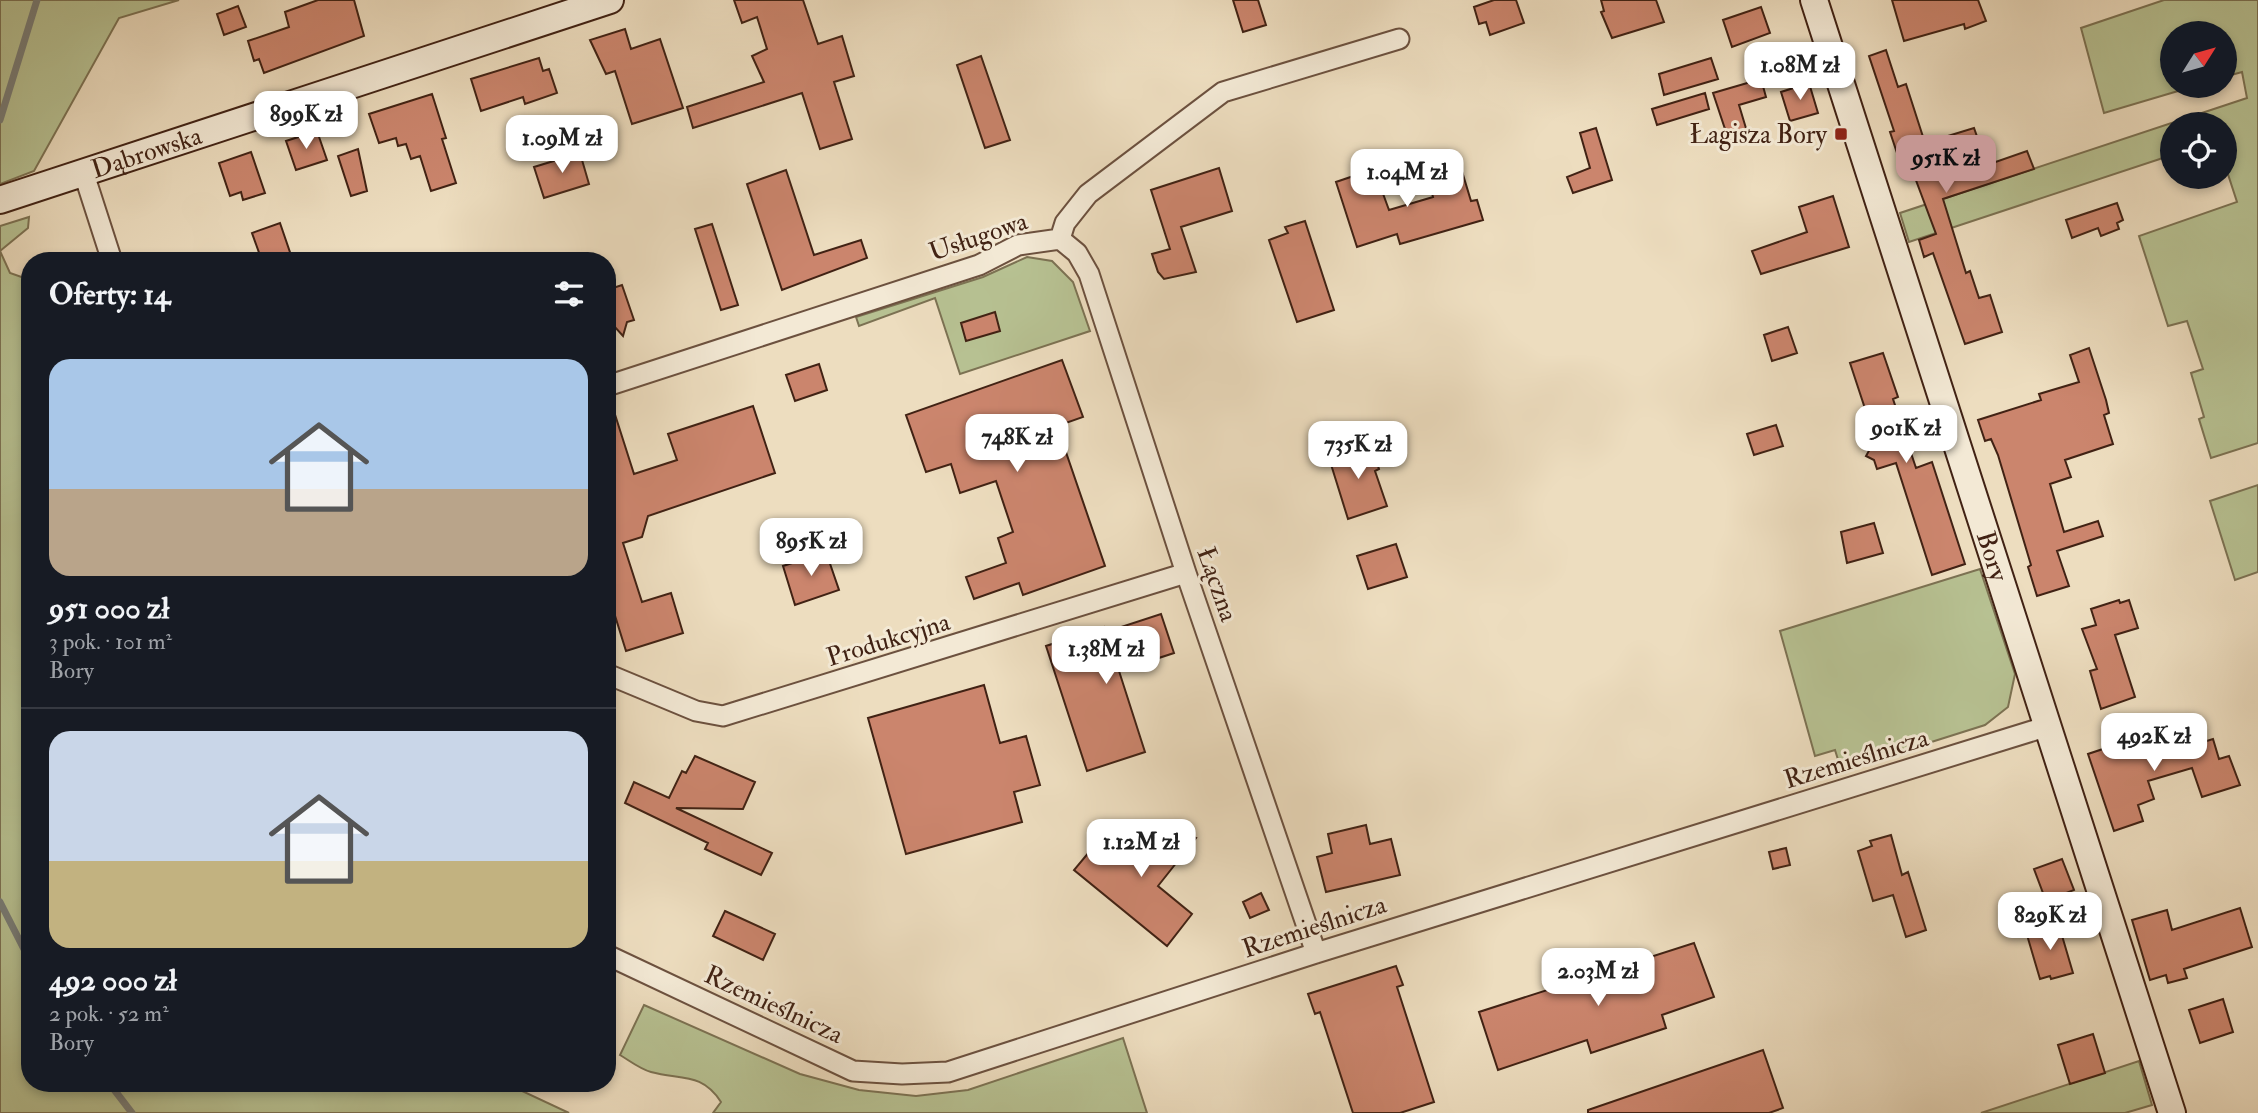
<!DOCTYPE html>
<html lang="pl">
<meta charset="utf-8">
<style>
body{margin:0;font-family:"IM FELL Double Pica",serif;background:#242831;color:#f1f3f6;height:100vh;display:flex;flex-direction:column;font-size:26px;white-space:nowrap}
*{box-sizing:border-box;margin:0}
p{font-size:23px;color:#9ea1a6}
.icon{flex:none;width:38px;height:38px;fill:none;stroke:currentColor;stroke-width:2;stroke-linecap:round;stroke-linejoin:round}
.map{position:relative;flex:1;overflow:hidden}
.side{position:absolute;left:21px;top:252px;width:595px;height:840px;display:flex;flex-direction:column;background:#171b24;border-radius:28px;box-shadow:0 4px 10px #0003}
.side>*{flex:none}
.needle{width:46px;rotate:53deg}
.fabs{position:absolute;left:2160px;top:21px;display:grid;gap:14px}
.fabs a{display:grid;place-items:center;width:77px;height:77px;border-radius:50%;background:#171b24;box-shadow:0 4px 10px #0003;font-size:35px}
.price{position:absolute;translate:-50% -60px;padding:0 16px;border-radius:14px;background:#fff;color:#222;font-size:23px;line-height:46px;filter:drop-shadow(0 2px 4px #0008)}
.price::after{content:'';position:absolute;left:50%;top:42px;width:21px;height:16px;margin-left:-10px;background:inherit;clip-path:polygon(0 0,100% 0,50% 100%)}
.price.on{background:#c59692;color:#111}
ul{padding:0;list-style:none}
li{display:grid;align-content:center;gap:14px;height:371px;padding:0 28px}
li+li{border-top:2px solid #363941}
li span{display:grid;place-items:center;height:217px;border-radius:21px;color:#555}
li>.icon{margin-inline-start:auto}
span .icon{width:126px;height:126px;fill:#fffc;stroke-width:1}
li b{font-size:30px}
h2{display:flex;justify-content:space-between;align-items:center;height:84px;padding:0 28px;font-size:30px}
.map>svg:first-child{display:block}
.green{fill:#b7c192;stroke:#7c7253;stroke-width:2}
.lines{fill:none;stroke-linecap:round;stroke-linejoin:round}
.stream{stroke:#787d78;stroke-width:7}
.building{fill:#cb856d;stroke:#412214;stroke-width:2}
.street-casing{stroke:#6c513f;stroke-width:23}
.secondary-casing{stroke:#412214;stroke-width:30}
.street{stroke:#f3e9d5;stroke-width:19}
.secondary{stroke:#f3e9d5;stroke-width:26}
.poi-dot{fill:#8f2418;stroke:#f3e9d5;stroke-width:2.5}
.labels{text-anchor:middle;stroke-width:6;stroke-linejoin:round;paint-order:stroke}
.poi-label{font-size:26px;fill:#412214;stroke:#f3e9d5;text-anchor:end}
.street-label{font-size:26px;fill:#412214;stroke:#f3e9d5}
</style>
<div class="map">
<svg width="2258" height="1113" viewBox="0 0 2258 1113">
<rect width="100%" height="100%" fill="#edddbf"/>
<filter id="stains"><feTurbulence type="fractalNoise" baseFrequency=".00286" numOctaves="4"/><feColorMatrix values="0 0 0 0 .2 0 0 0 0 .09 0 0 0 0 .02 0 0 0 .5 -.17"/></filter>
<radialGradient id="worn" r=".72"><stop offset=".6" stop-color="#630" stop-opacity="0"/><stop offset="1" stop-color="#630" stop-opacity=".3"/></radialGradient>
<path class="green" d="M 0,0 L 179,0 L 119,18 L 34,171 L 0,184 Z
M 2164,0 L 2258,0 L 2258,443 L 2211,458 L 2199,419 L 2204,417 L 2191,373 L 2203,369 L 2187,321 L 2168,326 L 2139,236 L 2237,202 L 2224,162 L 2224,124 L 2172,124 L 2172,155 L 1909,242 L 1900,213 L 2247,98 L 2242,72 L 2224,77 L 2224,33 L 2172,33 L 2172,86 L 2195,86 L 2104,113 L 2081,28 Z
M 29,217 L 28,228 L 0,251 L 10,273 L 30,280 L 30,1083 L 505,1083 L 569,1113 L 0,1113 L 0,226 Z
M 1027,257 L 1052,261 L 1073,282 L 1090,331 L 960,374 L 935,298 L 859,326 L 856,317 L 983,277 Z
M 2258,485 L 2258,572 L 2235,580 L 2210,501 Z
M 1980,569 L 2015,674 L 2008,707 L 1985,725 L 1846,769 L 1840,766 L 1835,750 L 1815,756 L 1780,631 Z
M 644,1005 L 800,1074 L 859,1090 L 916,1096 L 968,1090 L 1123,1038 L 1147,1113 L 713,1113 L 721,1102 C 702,1072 680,1080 651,1072 C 640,1069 630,1061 620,1055 Z
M 2139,1061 L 2152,1105 L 2125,1113 L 1981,1113 Z"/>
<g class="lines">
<path class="stream" d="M 0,120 L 37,0
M 0,902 L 30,961
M 109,1083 L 132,1113"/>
</g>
<path class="building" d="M 318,0 L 354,0 L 364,36 L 264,73 L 259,59 L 254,61 L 248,41 L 289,27 L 285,12 Z
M 734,0 L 803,0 L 818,44 L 842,36 L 854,76 L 834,82 L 852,139 L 820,149 L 802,93 L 693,128 L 687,107 L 764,82 L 752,56 L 767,49 L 757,17 L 742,23 Z
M 1233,0 L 1258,0 L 1266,25 L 1243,32 Z
M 1494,0 L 1516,0 L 1524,23 L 1490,35 L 1486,22 L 1479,24 L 1474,7 Z
M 1601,0 L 1656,0 L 1664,22 L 1612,38 L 1601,12 L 1604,11 Z
M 1892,0 L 1978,0 L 1986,21 L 1965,29 L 1964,24 L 1904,41 Z
M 238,6 L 246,27 L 224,35 L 217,14 Z
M 1761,7 L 1770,33 L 1732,47 L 1723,20 Z
M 625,29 L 631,49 L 660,39 L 683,108 L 632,124 L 615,71 L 606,74 L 590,40 Z
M 1886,50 L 1898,87 L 1906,84 L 1925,143 L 1974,128 L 1987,165 L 2027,151 L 2034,169 L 1943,199 L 1966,273 L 1970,271 L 1979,298 L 1990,295 L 2002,332 L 1965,344 L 1933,253 L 1924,257 L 1919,240 L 1936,234 L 1908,159 L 1900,162 L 1890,132 L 1894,131 L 1869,56 Z
M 981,56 L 1010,140 L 985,148 L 957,65 Z
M 539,58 L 543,71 L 549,69 L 557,93 L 525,104 L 523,97 L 481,111 L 471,79 Z
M 1711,58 L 1718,79 L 1664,95 L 1659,74 Z
M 1761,79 L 1766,97 L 1739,105 L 1748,135 L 1729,141 L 1713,93 Z
M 1809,83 L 1818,113 L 1790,121 L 1781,92 Z
M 1705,93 L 1709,109 L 1657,125 L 1652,109 Z
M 432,94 L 446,138 L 442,139 L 456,183 L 431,191 L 420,156 L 411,159 L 406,144 L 398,146 L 396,138 L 379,143 L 369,114 Z
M 1596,128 L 1612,180 L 1573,193 L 1567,177 L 1590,168 L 1580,133 Z
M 317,131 L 327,160 L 296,170 L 286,141 Z
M 358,149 L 367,191 L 351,196 L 338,156 Z
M 251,152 L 265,193 L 243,200 L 241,192 L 230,196 L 219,163 Z
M 580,153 L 589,184 L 544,198 L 534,167 Z
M 1219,168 L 1232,211 L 1181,227 L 1196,272 L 1164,279 L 1158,272 L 1152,254 L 1170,249 L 1151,190 Z
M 1461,168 L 1471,201 L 1477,200 L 1483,220 L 1400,244 L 1397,234 L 1357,247 L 1336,182 L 1374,169 L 1389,210 L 1433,197 L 1428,179 Z
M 786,170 L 814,255 L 861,240 L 867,258 L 782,290 L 747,184 Z
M 1833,196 L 1849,247 L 1761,274 L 1752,251 L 1807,232 L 1799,207 Z
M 2117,203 L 2123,220 L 2117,223 L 2119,229 L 2101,236 L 2098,228 L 2072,238 L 2066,220 Z
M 1305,221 L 1334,310 L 1297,322 L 1269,240 L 1288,233 L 1285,227 Z
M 280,223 L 293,261 L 262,261 L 252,233 Z
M 712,224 L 738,305 L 721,310 L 695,229 Z
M 622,285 L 634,320 L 627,322 L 623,336 L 615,327 L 607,329 L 607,290 Z
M 995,312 L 1000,331 L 966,341 L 961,323 Z
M 1788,327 L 1797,353 L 1772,361 L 1764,335 Z
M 2089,348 L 2106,400 L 2109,413 L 2104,415 L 2113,444 L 2065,460 L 2071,477 L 2050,484 L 2064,532 L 2098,521 L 2103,536 L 2057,551 L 2069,586 L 2037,596 L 2028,567 L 2031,565 L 1998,455 L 1991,439 L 1985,441 L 1978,420 L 2041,400 L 2039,394 L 2079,382 L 2070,355 Z
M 1883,353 L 1898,397 L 1893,399 L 1916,468 L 1932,462 L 1965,564 L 1932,575 L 1896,463 L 1877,469 L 1874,460 L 1866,456 L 1870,449 L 1866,439 L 1874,436 L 1850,363 Z
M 1062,360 L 1083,417 L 1057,426 L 1105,566 L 1023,595 L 1019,583 L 974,599 L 966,577 L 1006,563 L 998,538 L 1013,532 L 996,481 L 960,493 L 951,464 L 926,472 L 906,415 Z
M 819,364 L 827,390 L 795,401 L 786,375 Z
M 611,402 L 634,474 L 677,460 L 668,434 L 753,406 L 775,473 L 648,516 L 642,537 L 623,543 L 642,602 L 671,593 L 683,633 L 626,651 L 607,590 L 607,403 Z
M 1776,425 L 1783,446 L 1754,455 L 1747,434 Z
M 1371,444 L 1379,469 L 1375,471 L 1387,506 L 1348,519 L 1329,458 Z
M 1874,523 L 1883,553 L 1847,563 L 1841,532 Z
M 1396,544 L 1407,577 L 1368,589 L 1357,556 Z
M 826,552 L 839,590 L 795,605 L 783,566 Z
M 2119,600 L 2120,603 L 2129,600 L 2138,628 L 2115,635 L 2135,697 L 2101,709 L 2090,671 L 2097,669 L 2082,629 L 2096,625 L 2091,609 Z
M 1161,614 L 1174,653 L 1119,671 L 1145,752 L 1087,771 L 1046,646 L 1104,627 L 1106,632 Z
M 984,685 L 1000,743 L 1026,736 L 1040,785 L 1014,792 L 1022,822 L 906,854 L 868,718 Z
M 2160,730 L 2168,753 L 2213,739 L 2219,759 L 2229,756 L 2240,785 L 2202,797 L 2192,768 L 2148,781 L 2154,799 L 2138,805 L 2143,821 L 2114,831 L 2088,754 Z
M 695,756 L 755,782 L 743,809 L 676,808 L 772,853 L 761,875 L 705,849 L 708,843 L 625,803 L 634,782 L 669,798 L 682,771 L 686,773 Z
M 1366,825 L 1370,844 L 1391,839 L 1400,875 L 1326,892 L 1317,857 L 1332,853 L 1328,834 Z
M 1163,826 L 1196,838 L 1158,886 L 1192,914 L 1167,946 L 1074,870 L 1100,839 L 1118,854 L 1136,835 Z
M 1891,835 L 1902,875 L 1908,872 L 1926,930 L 1906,937 L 1893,895 L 1873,901 L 1858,851 L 1872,846 L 1870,841 Z
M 1786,848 L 1790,865 L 1773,869 L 1769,852 Z
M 2062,859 L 2074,890 L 2046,901 L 2034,869 Z
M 1261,893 L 1269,910 L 1250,918 L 1243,902 Z
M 2240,908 L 2252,947 L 2184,969 L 2187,978 L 2168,983 L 2166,975 L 2150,980 L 2132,920 L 2167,910 L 2172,930 Z
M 725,911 L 775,934 L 763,960 L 713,936 Z
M 2058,922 L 2073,973 L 2051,979 L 2050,976 L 2040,979 L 2027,935 L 2037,932 L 2037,928 Z
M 1694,943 L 1714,997 L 1662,1015 L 1666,1028 L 1591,1053 L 1587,1040 L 1498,1070 L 1479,1012 Z
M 1396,966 L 1403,985 L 1397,987 L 1434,1102 L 1400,1113 L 1353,1113 L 1320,1012 L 1315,1014 L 1308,994 Z
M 2223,999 L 2233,1032 L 2200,1043 L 2189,1010 Z
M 2093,1034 L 2105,1073 L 2070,1084 L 2058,1045 Z
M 1763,1050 L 1783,1108 L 1769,1113 L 1588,1113 L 1588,1110 Z"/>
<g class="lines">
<g class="street-casing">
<path id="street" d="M 83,171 L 112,261
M 1060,239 L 1077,253 L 1089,274 L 1186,573 L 1316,953
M 607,386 L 979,265 L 1018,245 L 1060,239 L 1065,223 L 1088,194 L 1223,92 L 1399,39
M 607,674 L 696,711 L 723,716 L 1186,573
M 607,955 L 853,1071 L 902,1074 L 948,1072 L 1316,953 L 2048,726"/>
</g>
<g class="secondary-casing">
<g id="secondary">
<path id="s1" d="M 1814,0 L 2172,1113"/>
<path id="s2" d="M 0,200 L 610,0"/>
</g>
</g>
<use href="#street" class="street"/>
<use href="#secondary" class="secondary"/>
</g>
<rect class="poi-dot" x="1834" y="127" width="14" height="14" rx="3.5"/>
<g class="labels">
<g class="poi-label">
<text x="1827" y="143">Łagisza Bory</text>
</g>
<g class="street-label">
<text dy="9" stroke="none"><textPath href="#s2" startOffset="154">Dąbrowska</textPath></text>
<text transform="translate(978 236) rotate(-19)" y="9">Usługowa</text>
<text dy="9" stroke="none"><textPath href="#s1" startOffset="584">Bory</textPath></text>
<text transform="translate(1218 584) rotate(71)" y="9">Łączna</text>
<text transform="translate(888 639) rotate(-17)" y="9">Produkcyjna</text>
<text transform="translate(1856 758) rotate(-17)" y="9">Rzemieślnicza</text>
<text transform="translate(1314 926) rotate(-18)" y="9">Rzemieślnicza</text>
<text transform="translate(774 1004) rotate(25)" y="9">Rzemieślnicza</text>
</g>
</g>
<rect width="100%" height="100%" filter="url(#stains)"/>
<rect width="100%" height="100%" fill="url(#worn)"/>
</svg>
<div class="fabs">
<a><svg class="needle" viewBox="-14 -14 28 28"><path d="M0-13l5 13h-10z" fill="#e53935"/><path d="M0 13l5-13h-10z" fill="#9ea1a6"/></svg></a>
<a><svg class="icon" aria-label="locate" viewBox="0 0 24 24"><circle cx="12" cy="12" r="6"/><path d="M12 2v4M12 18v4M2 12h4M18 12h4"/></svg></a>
</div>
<b class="price" style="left:1800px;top:102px">1.08M zł</b>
<b class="price" style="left:306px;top:151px">899K zł</b>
<b class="price" style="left:562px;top:175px">1.09M zł</b>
<b class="price on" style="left:1946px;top:195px">951K zł</b>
<b class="price" style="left:1407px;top:209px">1.04M zł</b>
<b class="price" style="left:1906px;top:465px">901K zł</b>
<b class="price" style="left:1017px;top:474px">748K zł</b>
<b class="price" style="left:1358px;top:481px">735K zł</b>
<b class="price" style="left:811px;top:578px">895K zł</b>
<b class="price" style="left:1106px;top:686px">1.38M zł</b>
<b class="price" style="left:2154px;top:773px">492K zł</b>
<b class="price" style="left:1141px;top:879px">1.12M zł</b>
<b class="price" style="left:2050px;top:952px">829K zł</b>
<b class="price" style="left:1598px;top:1008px">2.03M zł</b>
<section class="side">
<h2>Oferty: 14<svg class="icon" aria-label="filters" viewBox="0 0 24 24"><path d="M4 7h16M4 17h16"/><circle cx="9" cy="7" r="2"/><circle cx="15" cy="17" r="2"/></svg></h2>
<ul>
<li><span style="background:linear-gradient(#a9c7e8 60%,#b9a48a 0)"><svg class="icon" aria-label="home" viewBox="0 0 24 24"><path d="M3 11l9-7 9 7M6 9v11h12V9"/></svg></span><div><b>951 000 zł</b><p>3 pok. · 101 m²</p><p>Bory</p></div></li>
<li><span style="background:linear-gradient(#c9d6e8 60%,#c2b280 0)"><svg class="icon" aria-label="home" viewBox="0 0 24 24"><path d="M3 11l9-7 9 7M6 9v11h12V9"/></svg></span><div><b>492 000 zł</b><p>2 pok. · 52 m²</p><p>Bory</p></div></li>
</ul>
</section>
</div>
